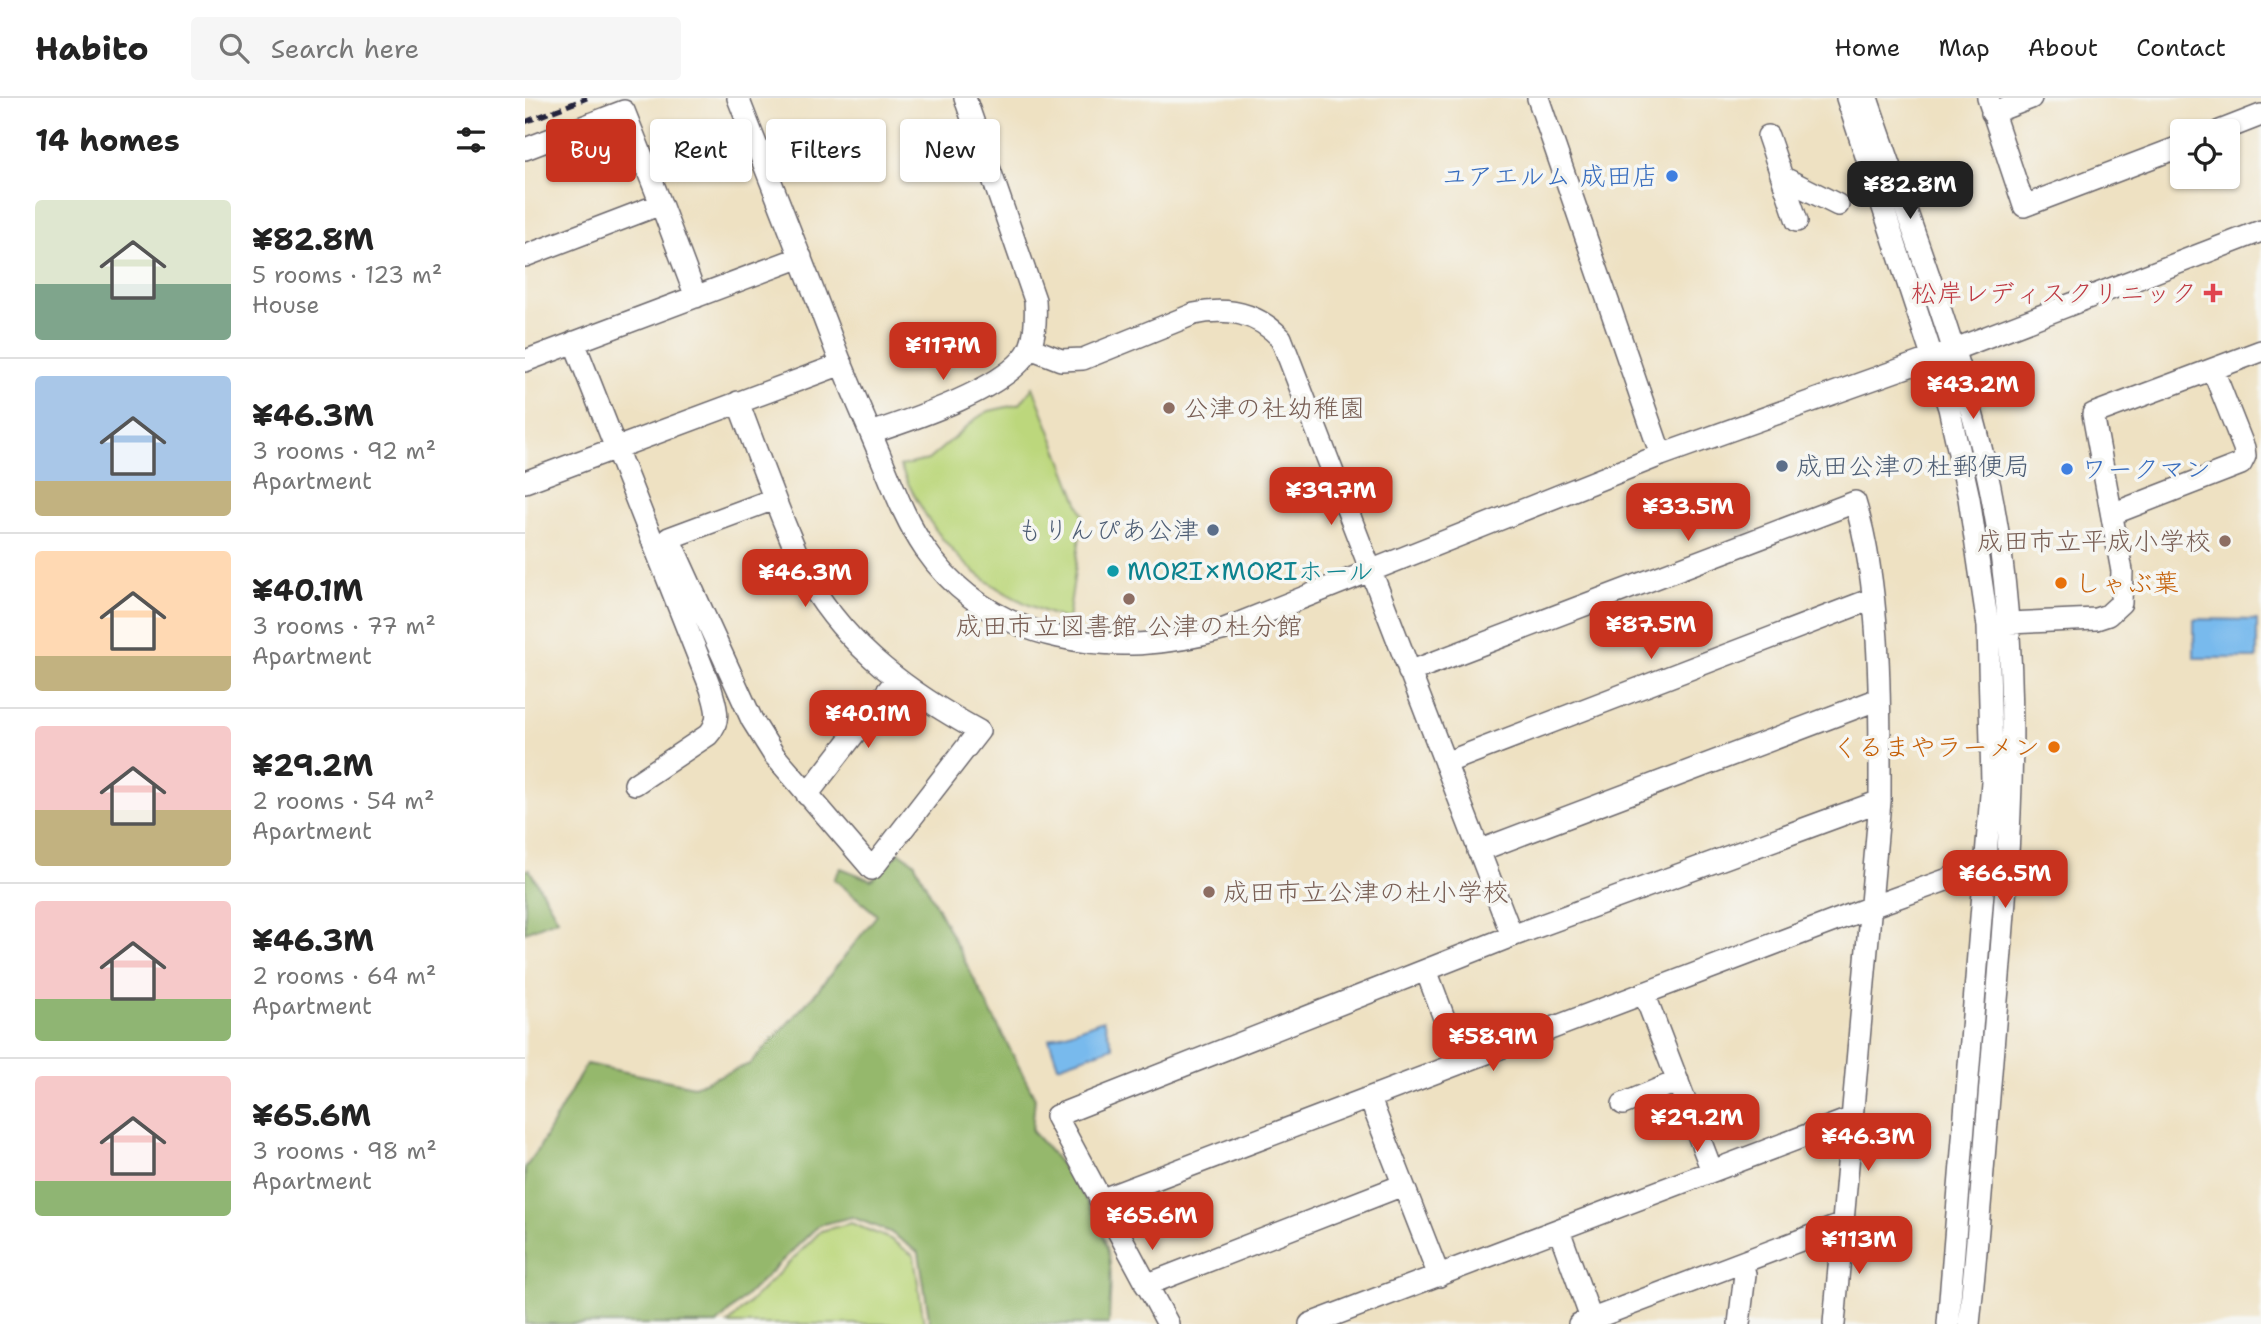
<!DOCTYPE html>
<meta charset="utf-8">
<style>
body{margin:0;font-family:"Shantell Sans","Klee One",sans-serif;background:#f6f6f6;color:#222;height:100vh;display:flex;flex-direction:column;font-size:26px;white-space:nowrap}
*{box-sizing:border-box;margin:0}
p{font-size:23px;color:#767676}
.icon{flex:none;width:38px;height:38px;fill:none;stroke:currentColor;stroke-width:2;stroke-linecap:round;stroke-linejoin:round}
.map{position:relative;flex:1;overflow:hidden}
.panel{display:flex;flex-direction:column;background:#fff;width:525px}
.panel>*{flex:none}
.banner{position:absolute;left:21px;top:21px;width:665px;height:63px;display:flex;gap:14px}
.fabs{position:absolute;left:1645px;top:21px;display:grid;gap:14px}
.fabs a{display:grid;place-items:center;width:70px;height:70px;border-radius:7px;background:#fff;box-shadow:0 2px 5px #0004;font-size:35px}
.price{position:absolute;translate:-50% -60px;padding:0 16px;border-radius:14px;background:#c8321e;color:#fff;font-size:23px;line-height:46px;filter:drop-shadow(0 2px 4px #0008)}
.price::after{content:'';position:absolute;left:50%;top:42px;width:21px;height:16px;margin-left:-10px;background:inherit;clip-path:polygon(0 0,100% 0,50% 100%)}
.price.selected{background:#222;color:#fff}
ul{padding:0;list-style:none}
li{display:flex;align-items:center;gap:21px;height:175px;padding:0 35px}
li+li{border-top:2px solid #e0e0e0}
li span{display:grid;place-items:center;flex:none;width:196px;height:140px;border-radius:7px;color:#555}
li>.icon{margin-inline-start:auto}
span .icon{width:84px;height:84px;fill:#fffc;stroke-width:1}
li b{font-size:30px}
h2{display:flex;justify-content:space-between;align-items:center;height:84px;padding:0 35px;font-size:30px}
.tag{padding:0 24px;border-radius:7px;background:#fff;box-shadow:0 2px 5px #0004;font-size:24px;line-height:63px}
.tag.selected{background:#c8321e;color:#fff}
header{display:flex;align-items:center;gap:42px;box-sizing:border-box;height:98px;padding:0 35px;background:#fff;border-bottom:2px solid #e0e0e0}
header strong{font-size:33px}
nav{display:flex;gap:38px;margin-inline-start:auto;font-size:24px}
.search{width:490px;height:63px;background:#f6f6f6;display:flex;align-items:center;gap:18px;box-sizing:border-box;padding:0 24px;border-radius:7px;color:#767676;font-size:26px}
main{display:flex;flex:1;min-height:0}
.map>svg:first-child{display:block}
.green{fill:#bcd77c;stroke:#6f7c5c;stroke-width:2}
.forest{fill:#95b86c;stroke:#5c6d54;stroke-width:2}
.water{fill:#78baed;stroke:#4d6e94;stroke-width:2}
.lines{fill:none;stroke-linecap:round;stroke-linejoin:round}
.minor-casing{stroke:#69656a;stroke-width:24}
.minor{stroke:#fff;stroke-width:21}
.rail{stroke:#22223b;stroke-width:5;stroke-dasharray:10 5;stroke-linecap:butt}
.shop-dot{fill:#3f7fe0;stroke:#f6f6f2;stroke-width:2.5}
.health-dot{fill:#e0444e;stroke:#f6f6f2;stroke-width:2.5}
.education-dot{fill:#8d6e63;stroke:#f6f6f2;stroke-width:2.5}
.service-dot{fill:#5c6f8a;stroke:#f6f6f2;stroke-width:2.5}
.culture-dot{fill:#0f9aa8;stroke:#f6f6f2;stroke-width:2.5}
.food-dot{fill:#e8710a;stroke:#f6f6f2;stroke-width:2.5}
.labels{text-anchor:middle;stroke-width:7;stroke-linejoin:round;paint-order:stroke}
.shop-label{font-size:26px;fill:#366cbe;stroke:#f6f6f2;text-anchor:end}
.health-label{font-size:26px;fill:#be3a42;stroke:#f6f6f2;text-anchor:end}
.education-label{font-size:26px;fill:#785e54;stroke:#f6f6f2;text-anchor:start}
.service-label{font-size:26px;fill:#4e5e75;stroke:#f6f6f2;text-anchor:start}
.culture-label{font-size:26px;fill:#0d838f;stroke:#f6f6f2;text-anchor:start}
.food-label{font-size:26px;fill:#c56008;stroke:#f6f6f2;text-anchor:start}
</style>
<header>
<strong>Habito</strong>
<div class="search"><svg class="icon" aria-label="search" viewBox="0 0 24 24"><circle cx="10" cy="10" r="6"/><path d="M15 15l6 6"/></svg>Search here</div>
<nav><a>Home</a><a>Map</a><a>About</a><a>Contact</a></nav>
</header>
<main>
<section class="panel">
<h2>14 homes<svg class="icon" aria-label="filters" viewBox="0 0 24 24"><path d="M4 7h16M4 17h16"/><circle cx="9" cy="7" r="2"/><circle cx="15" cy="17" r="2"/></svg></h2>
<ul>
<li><span style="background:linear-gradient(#dfe7d0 60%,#7fa58c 0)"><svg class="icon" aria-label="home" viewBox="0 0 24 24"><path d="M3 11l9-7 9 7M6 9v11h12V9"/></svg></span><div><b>¥82.8M</b><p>5 rooms · 123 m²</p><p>House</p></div></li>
<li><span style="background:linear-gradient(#a9c7e8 75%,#c2b280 0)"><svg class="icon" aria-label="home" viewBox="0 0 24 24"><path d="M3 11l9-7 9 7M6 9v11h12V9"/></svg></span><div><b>¥46.3M</b><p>3 rooms · 92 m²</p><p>Apartment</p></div></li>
<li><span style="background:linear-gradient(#ffd9b3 75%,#c2b280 0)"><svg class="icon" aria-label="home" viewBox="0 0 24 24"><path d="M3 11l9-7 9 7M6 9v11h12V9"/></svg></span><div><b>¥40.1M</b><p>3 rooms · 77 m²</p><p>Apartment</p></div></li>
<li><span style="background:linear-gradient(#f6c9c9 60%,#c2b280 0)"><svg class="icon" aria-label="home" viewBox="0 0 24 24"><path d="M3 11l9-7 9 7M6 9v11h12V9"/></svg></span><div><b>¥29.2M</b><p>2 rooms · 54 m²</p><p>Apartment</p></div></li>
<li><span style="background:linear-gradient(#f6c9c9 70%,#8fb573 0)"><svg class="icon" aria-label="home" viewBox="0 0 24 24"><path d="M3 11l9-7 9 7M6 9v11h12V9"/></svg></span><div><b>¥46.3M</b><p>2 rooms · 64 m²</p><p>Apartment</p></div></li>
<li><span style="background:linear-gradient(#f6c9c9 75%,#8fb573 0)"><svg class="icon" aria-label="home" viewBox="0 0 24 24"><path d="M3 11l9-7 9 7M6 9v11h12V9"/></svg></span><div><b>¥65.6M</b><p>3 rooms · 98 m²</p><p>Apartment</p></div></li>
</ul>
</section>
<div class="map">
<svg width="1736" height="1226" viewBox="0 0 1736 1226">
<rect width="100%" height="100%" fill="#f6f6f2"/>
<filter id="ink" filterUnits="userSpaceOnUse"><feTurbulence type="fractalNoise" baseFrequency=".0143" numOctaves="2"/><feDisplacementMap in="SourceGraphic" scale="14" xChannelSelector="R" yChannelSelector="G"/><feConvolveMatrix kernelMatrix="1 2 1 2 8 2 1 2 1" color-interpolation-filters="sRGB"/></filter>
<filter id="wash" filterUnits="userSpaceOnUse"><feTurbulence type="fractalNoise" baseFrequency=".00686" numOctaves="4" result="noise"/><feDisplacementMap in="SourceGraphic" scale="28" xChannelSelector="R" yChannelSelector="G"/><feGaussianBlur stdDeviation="1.57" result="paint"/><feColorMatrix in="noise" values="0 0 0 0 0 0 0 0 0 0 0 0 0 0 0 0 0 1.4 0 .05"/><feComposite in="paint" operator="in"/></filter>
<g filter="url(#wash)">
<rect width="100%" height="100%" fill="#eee1c2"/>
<path class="green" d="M 508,289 L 558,417 L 543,522 C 456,494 411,450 375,368 L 403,362 L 452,320 L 464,313 L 495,306 Z
M 326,1125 L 365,1141 L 389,1158 L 399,1226 L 203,1226 L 296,1133 Z"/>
<path class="forest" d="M 375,754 L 389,764 L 510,1000 L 507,1033 C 539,1068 581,1118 585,1167 C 587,1186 584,1207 584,1226 L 405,1226 L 394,1155 L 365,1134 L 327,1119 L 294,1127 L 192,1226 L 0,1226 L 0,1070 L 13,1052 L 61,966 L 169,988 L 225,966 L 289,897 L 352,817 L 309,781 L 316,770 L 346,782 Z
M 4,771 L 33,821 L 0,834 L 0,773 Z"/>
<path class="water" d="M 1669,521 L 1732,522 L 1732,560 L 1669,560 Z
M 578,922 L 588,949 L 533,968 L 524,941 Z"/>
</g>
<g filter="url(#ink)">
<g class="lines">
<g class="minor-casing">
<path id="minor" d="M 213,0 C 245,82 278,165 309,247 C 323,284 339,319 354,355 C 368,388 380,422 400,451 C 467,548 591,562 697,532 L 1136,357 L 1407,260 L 1736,133
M 1013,0 L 1136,357
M 1322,0 L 1424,310 L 1444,400 L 1463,528 L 1467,684 L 1423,1226
M 1342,0 C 1385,128 1437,256 1465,389 C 1500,563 1486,738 1471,914 C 1462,1018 1455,1122 1444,1226
M 1463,0 L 1499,108 L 1657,48
M 1467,15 L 1506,0
M 1695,33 L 1736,17
M 1243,38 L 1272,123
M 0,51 L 99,13 L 136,106
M 1257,79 L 1313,107
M 0,158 L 136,106 L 171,199
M 49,244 L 186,591 C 191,609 197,622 183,637 L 110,686
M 505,250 L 536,262 L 558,261 L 669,216 C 703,209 732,215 756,240 L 987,838
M 0,263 L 276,159
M 213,304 C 230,349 246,394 265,439 C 271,453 277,469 284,483 C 324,551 386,596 454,633 L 347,771 L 249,657 L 227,622 L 144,440 L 249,401
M 346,335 C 386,322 487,289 505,250 C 511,235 511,218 510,202 L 440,0
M 0,384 L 317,266
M 1587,416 L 1716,366 L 1720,358 L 1719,350 L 1688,272
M 1484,525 L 1571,521 L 1583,517 L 1596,505 L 1597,473 L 1568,316 L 1736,253
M 884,574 L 1330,404 C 1357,492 1355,612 1355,703 L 1309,1226
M 920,665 L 1347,501
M 282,697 L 371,582
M 953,753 L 1354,601
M 901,872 L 936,965
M 1119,895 L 1187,1073
M 845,1001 L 914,1178
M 1098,1006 L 1153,983
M 575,1102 L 1346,809 L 1443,774 L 1462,772
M 1034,1132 L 1068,1226
M 621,1187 L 878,1087
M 643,1226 L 531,1018 L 987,838 L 1355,703
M 785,1226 L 1327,1020
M 1054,1226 L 1318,1126
M 1214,1226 L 1220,1176 L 1216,1166"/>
</g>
<use href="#minor" class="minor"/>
<path class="rail" d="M 0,24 L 62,0"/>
</g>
</g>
<g class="shop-dot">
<circle cx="1147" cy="78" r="7"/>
<circle cx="1542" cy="371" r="7"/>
</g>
<path class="health-dot" d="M1684.5 184.5h7v7h7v7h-7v7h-7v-7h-7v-7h7z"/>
<g class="education-dot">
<circle cx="644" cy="310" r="7"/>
<circle cx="1700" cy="443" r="7"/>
<circle cx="604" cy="501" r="7"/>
<circle cx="684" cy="794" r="7"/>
</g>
<g class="service-dot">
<circle cx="1257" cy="368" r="7"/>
<circle cx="688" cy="432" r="7"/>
</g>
<circle class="culture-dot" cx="588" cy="473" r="7"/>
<g class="food-dot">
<circle cx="1536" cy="485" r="7"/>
<circle cx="1529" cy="649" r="7"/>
</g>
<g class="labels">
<g class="shop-label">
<text x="1133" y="87">ユアエルム 成田店</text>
<text x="1556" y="380" text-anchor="start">ワークマン</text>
</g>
<g class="health-label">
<text x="1672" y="204">松岸レディスクリニック</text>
</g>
<g class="education-label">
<text x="658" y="319">公津の社幼稚園</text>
<text x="1686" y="452" text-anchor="end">成田市立平成小学校</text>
<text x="604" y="537" text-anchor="middle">成田市立図書館 公津の杜分館</text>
<text x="698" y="803">成田市立公津の杜小学校</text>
</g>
<g class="service-label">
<text x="1271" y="377">成田公津の杜郵便局</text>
<text x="674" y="441" text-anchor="end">もりんぴあ公津</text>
</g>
<g class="culture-label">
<text x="602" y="482">MORI×MORIホール</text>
</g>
<g class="food-label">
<text x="1550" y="494">しゃぶ葉</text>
<text x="1515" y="658" text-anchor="end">くるまやラーメン</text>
</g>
</g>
</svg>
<div class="fabs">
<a><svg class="icon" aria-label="locate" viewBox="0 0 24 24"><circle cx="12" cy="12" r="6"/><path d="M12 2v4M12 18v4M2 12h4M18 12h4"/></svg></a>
</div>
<b class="price selected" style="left:1385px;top:123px">¥82.8M</b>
<b class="price" style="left:418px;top:284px">¥117M</b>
<b class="price" style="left:1448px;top:323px">¥43.2M</b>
<b class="price" style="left:806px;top:429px">¥39.7M</b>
<b class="price" style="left:1163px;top:445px">¥33.5M</b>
<b class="price" style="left:280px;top:511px">¥46.3M</b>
<b class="price" style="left:1126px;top:563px">¥87.5M</b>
<b class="price" style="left:343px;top:652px">¥40.1M</b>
<b class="price" style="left:1480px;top:812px">¥66.5M</b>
<b class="price" style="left:968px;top:975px">¥58.9M</b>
<b class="price" style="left:1172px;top:1056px">¥29.2M</b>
<b class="price" style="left:1343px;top:1075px">¥46.3M</b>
<b class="price" style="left:627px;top:1154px">¥65.6M</b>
<b class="price" style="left:1334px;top:1178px">¥113M</b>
<div class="banner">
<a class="tag selected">Buy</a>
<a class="tag">Rent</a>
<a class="tag">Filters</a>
<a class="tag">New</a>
</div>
</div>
</main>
